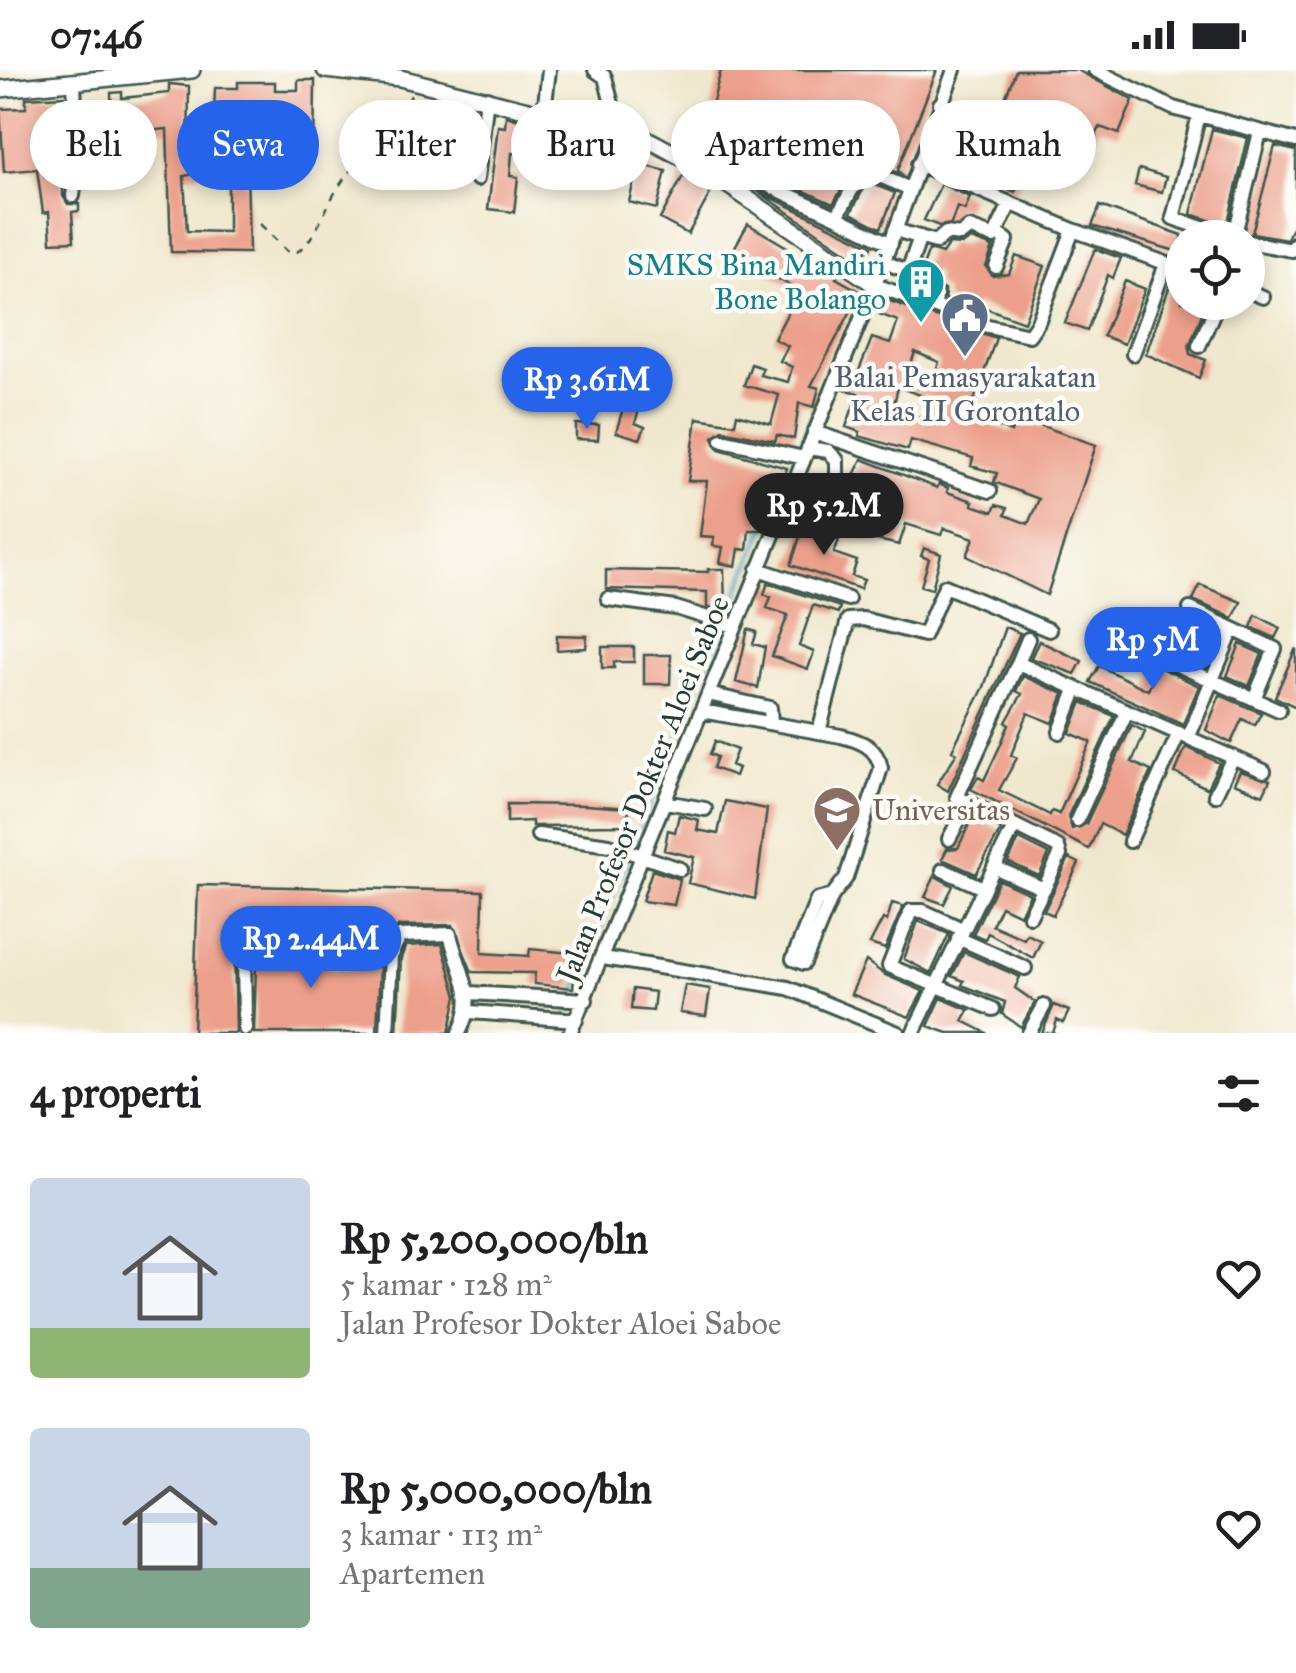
<!DOCTYPE html>
<html lang="id">
<meta charset="utf-8">
<style>
body{margin:0;font-family:"IM FELL Great Primer",serif;background:#f2f2f2;color:#202124;height:100vh;display:flex;flex-direction:column;font-size:38px;white-space:nowrap}
*{box-sizing:border-box;margin:0}
p{font-size:32px;color:#757577}
.icon{flex:none;width:55px;height:55px;fill:none;stroke:currentColor;stroke-width:2;stroke-linecap:round;stroke-linejoin:round}
.map{position:relative;height:963px;overflow:hidden}
.sheet{display:flex;flex-direction:column;background:#fff;flex:1}
.sheet>*{flex:none}
.guide{position:absolute;left:30px;top:30px;width:1238px;height:90px;display:flex;gap:20px}
.fabs{position:absolute;left:1165px;top:150px;display:grid;gap:20px}
.fabs a{display:grid;place-items:center;width:100px;height:100px;border-radius:50%;background:#fff;box-shadow:0 5px 15px #0003;font-size:50px}
.price{position:absolute;translate:-50% -85px;padding:0 22px;border-radius:35px;background:#2563eb;color:#fff;font-size:32px;line-height:65px;filter:drop-shadow(0 2px 5px #0008)}
.price::after{content:'';position:absolute;left:50%;top:60px;width:30px;height:22px;margin-left:-15px;background:inherit;clip-path:polygon(0 0,100% 0,50% 100%)}
.price.on{background:#222;color:#fff}
ul{padding:0;list-style:none}
li{display:flex;align-items:center;gap:30px;height:250px;padding:0 30px}
li span{display:grid;place-items:center;flex:none;width:280px;height:200px;border-radius:10px;color:#555}
li>.icon{margin-inline-start:auto}
span .icon{width:120px;height:120px;fill:#fffc;stroke-width:1}
li b{font-size:42px}
h2{display:flex;justify-content:space-between;align-items:center;height:120px;padding:0 30px;font-size:42px}
.pill{padding:0 35px;border-radius:45px;background:#fff;box-shadow:0 5px 15px #0003;font-size:35px;line-height:90px}
.pill.on{background:#2563eb;color:#fff}
.status{display:flex;justify-content:space-between;align-items:center;height:70px;padding:0 50px;background:#fff;direction:ltr}
.status svg{height:28px;fill:currentColor}
.map>svg:first-child{display:block}
.lines{fill:none;stroke-linecap:round;stroke-linejoin:round}
.stream{stroke:#4aadc9;stroke-width:4}
.building{fill:#ec9f8a;fill-rule:evenodd}
.minor-casing{stroke:#3e574b;stroke-width:18}
.major-casing{stroke:#3e574b;stroke-width:20}
.path{stroke:#3e574b;stroke-width:2.5;stroke-dasharray:8 8;stroke-linecap:butt}
.minor{stroke:#fff;stroke-width:12}
.major{stroke:#fff;stroke-width:15}
.labels{text-anchor:middle;stroke-width:9;stroke-linejoin:round;paint-order:stroke}
.culture-label{font-size:30px;fill:#0d838f;stroke:#fdfcf7;text-anchor:end}
.service-label{font-size:30px;fill:#4e5e75;stroke:#fdfcf7}
.street-label{font-size:30px;fill:#1f3d34;stroke:#fdfcf7}
.education-label{font-size:30px;fill:#785e54;stroke:#fdfcf7;text-anchor:start}
</style>
<div class="status"><b>07:46</b><svg viewBox="0 0 49 12"><path d="M0 12V9h3v3zM5 12V6h3v6zM10 12V3h3v9zM15 12V0h3v12zM26 1h20v11H26zM47 4h2v5h-2z"/></svg></div>
<div class="map">
<svg width="1296" height="963" viewBox="0 0 1296 963">
<rect width="100%" height="100%" fill="#fdfcf7"/>
<filter id="ink" filterUnits="userSpaceOnUse"><feTurbulence type="fractalNoise" baseFrequency=".01" numOctaves="2"/><feDisplacementMap in="SourceGraphic" scale="20" xChannelSelector="R" yChannelSelector="G"/><feConvolveMatrix kernelMatrix="1 2 1 2 8 2 1 2 1" color-interpolation-filters="sRGB"/></filter>
<filter id="wash" filterUnits="userSpaceOnUse"><feTurbulence type="fractalNoise" baseFrequency=".0048" numOctaves="4" result="noise"/><feDisplacementMap in="SourceGraphic" scale="40" xChannelSelector="R" yChannelSelector="G"/><feGaussianBlur stdDeviation="2.25" result="paint"/><feColorMatrix in="noise" values="0 0 0 0 0 0 0 0 0 0 0 0 0 0 0 0 0 1.4 0 .05"/><feComposite in="paint" operator="in"/></filter>
<g filter="url(#wash)">
<rect width="100%" height="100%" fill="#f0e8ce"/>
<g class="lines">
<path class="stream" d="M 797,381 L 857,243
M 632,778 L 793,390
M 567,946 L 628,787"/>
</g>
<g id="blocks">
<path class="building" d="M 721,0 L 937,0 L 898,100 L 901,104 L 858,90 L 833,134 L 767,104 L 766,68 L 760,59 L 750,60 L 746,67 L 749,116 L 701,79 Z
M 1016,0 L 1077,0 L 1133,30 L 1119,64 L 1100,57 L 1095,68 L 1083,64 L 1087,54 L 1040,36 L 1037,44 L 1004,31 Z
M 298,10 L 315,10 L 314,86 L 297,85 L 298,66 L 276,66 L 276,91 L 247,91 L 249,183 L 171,182 L 167,59 L 147,61 L 148,74 L 136,75 L 133,53 L 112,54 L 111,23 L 122,22 L 122,28 L 169,23 L 169,14 L 189,16 L 188,88 L 212,88 L 215,18 L 238,18 L 238,12 L 275,12 L 275,20 L 298,20 ZM 200,103 L 228,103 L 228,162 L 187,161 L 184,106 Z
M 64,26 L 63,126 L 68,134 L 79,134 L 79,141 L 72,142 L 74,171 L 51,172 L 49,142 L 43,143 L 37,99 L 4,102 L 0,39 L 26,38 L 26,28 Z
M 506,46 L 601,75 L 590,116 L 569,111 L 575,88 L 547,79 L 545,89 L 512,83 L 510,106 L 518,107 L 514,142 L 488,139 L 498,56 L 505,57 Z
M 967,55 L 1037,81 L 1015,122 L 989,111 L 997,91 L 959,75 Z
M 1212,59 L 1248,68 L 1227,156 L 1191,144 Z
M 1275,76 L 1296,81 L 1296,148 L 1287,169 L 1252,163 Z
M 638,94 L 666,101 L 657,139 L 629,132 Z
M 1139,99 L 1166,107 L 1162,122 L 1135,115 Z
M 683,106 L 711,122 L 688,164 L 660,149 Z
M 867,112 L 895,123 L 881,158 L 851,143 Z
M 941,114 L 970,127 L 965,140 L 957,137 L 951,154 L 939,156 L 924,150 Z
M 756,120 L 872,176 L 865,191 L 847,182 Z
M 1100,136 L 1182,165 L 1182,183 L 1092,156 Z
M 748,154 L 792,180 L 783,197 L 800,206 L 811,185 L 839,204 L 836,208 L 861,222 L 811,316 L 819,318 L 814,337 L 799,333 L 794,369 L 777,365 L 775,371 L 723,360 L 713,367 L 719,379 L 787,398 L 776,426 L 761,428 L 761,460 L 749,460 L 747,480 L 739,479 L 736,496 L 720,493 L 723,477 L 713,476 L 714,467 L 700,466 L 707,411 L 688,411 L 697,348 L 735,354 L 737,344 L 771,354 L 779,325 L 744,315 L 751,294 L 763,298 L 760,305 L 788,312 L 792,297 L 780,291 L 788,276 L 774,269 L 799,221 L 732,182 Z
M 971,169 L 993,177 L 986,197 L 993,206 L 1009,204 L 1016,186 L 1045,196 L 1024,252 L 975,234 L 974,238 L 946,230 L 944,220 L 937,216 L 936,203 L 923,196 L 929,180 L 942,184 L 949,174 L 962,175 Z
M 1095,179 L 1121,188 L 1113,208 L 1108,205 L 1087,261 L 1065,253 Z
M 1173,206 L 1182,209 L 1182,232 L 1207,232 L 1189,276 L 1190,284 L 1206,290 L 1199,308 L 1146,284 Z
M 1125,211 L 1145,219 L 1124,274 L 1103,266 Z
M 884,229 L 996,268 L 969,345 L 1011,362 L 1017,347 L 1096,375 L 1047,525 L 967,486 L 974,468 L 944,458 L 941,465 L 906,454 L 899,475 L 839,461 L 852,418 L 848,417 L 862,389 L 937,418 L 939,414 L 948,418 L 947,422 L 973,431 L 972,435 L 993,442 L 996,435 L 1007,438 L 1005,445 L 1028,454 L 1039,429 L 994,412 L 997,403 L 971,396 L 973,388 L 911,370 L 908,380 L 859,366 L 860,362 L 846,357 L 858,323 L 844,319 L 849,306 L 856,308 L 872,268 L 890,274 L 898,251 L 879,244 ZM 915,282 L 939,292 L 933,311 L 908,303 ZM 898,317 L 929,328 L 922,348 L 893,339 Z
M 630,315 L 645,320 L 635,353 L 645,357 L 640,369 L 616,362 Z
M 576,354 L 599,355 L 598,370 L 576,369 Z
M 803,457 L 839,470 L 834,483 L 857,491 L 852,506 L 864,510 L 860,519 L 791,495 Z
M 924,478 L 941,484 L 932,519 L 921,516 L 929,489 L 921,486 Z
M 708,499 L 724,499 L 725,541 L 707,537 L 707,522 L 606,519 L 606,500 L 708,502 Z
M 768,513 L 840,537 L 838,543 L 813,535 L 799,576 L 814,582 L 808,599 L 772,586 L 788,545 L 767,538 L 771,527 L 764,524 Z
M 1200,515 L 1241,532 L 1233,548 L 1193,530 Z
M 1256,545 L 1280,558 L 1275,568 L 1251,557 Z
M 1184,547 L 1220,564 L 1207,597 L 1167,580 Z
M 1005,557 L 1020,563 L 948,721 L 937,714 L 957,683 L 952,680 L 984,617 Z
M 748,559 L 757,562 L 753,574 L 765,577 L 758,618 L 736,612 Z
M 557,565 L 587,566 L 586,578 L 557,580 Z
M 1039,571 L 1082,591 L 1075,604 L 1031,588 Z
M 1240,574 L 1262,584 L 1249,616 L 1227,606 Z
M 602,577 L 634,577 L 634,592 L 614,592 L 614,598 L 602,598 Z
M 1296,578 L 1296,637 L 1275,627 Z
M 644,585 L 671,585 L 670,614 L 644,614 Z
M 1099,596 L 1148,620 L 1159,597 L 1199,616 L 1183,654 L 1090,612 Z
M 1023,606 L 1064,624 L 1053,653 L 1028,643 L 1011,685 L 1017,688 L 999,720 L 1050,745 L 1052,741 L 1059,744 L 1091,672 L 1070,663 L 1082,632 L 1114,646 L 1068,746 L 1072,759 L 1086,754 L 1132,655 L 1145,662 L 1132,692 L 1151,701 L 1122,765 L 1100,754 L 1089,779 L 971,719 L 978,707 L 984,710 L 1001,674 L 1009,654 L 1006,652 L 1022,624 L 1016,621 Z
M 1220,625 L 1261,643 L 1255,655 L 1242,649 L 1231,673 L 1206,660 Z
M 715,671 L 737,680 L 731,695 L 738,698 L 735,706 L 713,698 L 717,687 L 710,684 Z
M 1186,677 L 1219,693 L 1207,718 L 1175,703 Z
M 1240,701 L 1270,710 L 1263,725 L 1234,713 Z
M 725,731 L 767,739 L 755,829 L 688,813 L 694,787 L 664,780 L 668,760 L 675,762 L 679,745 L 699,750 L 697,760 L 718,764 Z
M 507,734 L 585,735 L 629,738 L 627,755 L 532,756 L 532,751 L 507,752 Z
M 973,746 L 1001,760 L 976,804 L 942,789 L 947,779 L 958,778 Z
M 1019,769 L 1049,784 L 1039,806 L 1008,792 Z
M 1069,788 L 1079,793 L 1053,845 L 1044,841 Z
M 652,800 L 680,809 L 674,835 L 642,831 Z
M 935,806 L 953,816 L 944,834 L 925,827 Z
M 999,810 L 1030,824 L 1020,845 L 1001,836 L 992,855 L 1024,869 L 1027,864 L 1041,871 L 1033,888 L 988,863 L 985,869 L 973,864 Z
M 198,815 L 483,821 L 482,883 L 529,886 L 530,879 L 582,884 L 581,897 L 575,897 L 573,918 L 534,914 L 535,903 L 472,902 L 453,855 L 399,856 L 384,875 L 336,879 L 328,877 L 311,842 L 248,843 L 240,850 L 234,875 L 236,963 L 193,963 Z
M 892,833 L 903,836 L 885,879 L 870,874 L 883,849 L 887,851 Z
M 918,851 L 949,864 L 931,903 L 904,889 Z
M 300,861 L 317,894 L 335,899 L 380,896 L 377,963 L 254,963 L 257,863 Z
M 442,874 L 457,926 L 449,963 L 397,963 L 401,888 L 406,876 Z
M 964,882 L 1020,907 L 1015,918 L 1035,932 L 1021,957 L 1002,944 L 1005,932 L 962,915 L 964,911 L 952,906 Z
M 866,891 L 885,905 L 923,921 L 909,947 L 851,924 Z
M 685,915 L 710,919 L 706,946 L 680,943 Z
M 633,919 L 655,922 L 653,941 L 631,939 Z
M 941,928 L 969,940 L 963,951 L 987,963 L 948,963 L 928,956 Z
M 1054,935 L 1069,941 L 1063,953 L 1057,950 L 1053,963 L 1042,963 Z"/>
</g>
</g>
<g filter="url(#ink)">
<use href="#blocks" fill-opacity="0" stroke="#3e574b" stroke-width="2.5"/>
<g class="lines">
<g class="minor-casing">
<path id="minor" d="M 595,0 L 605,7 L 619,61
M 1095,0 L 1173,38 L 1296,71
M 940,34 L 1026,66
M 544,42 L 549,0
M 1199,45 L 1173,148 L 1231,168
M 756,68 L 757,110 L 837,147
M 477,109 L 487,28
M 73,126 L 77,93 L 74,12
M 895,160 L 936,172 L 946,163 L 960,165 L 969,158 L 994,167 L 1009,136
M 1073,160 L 1182,199
M 1234,168 L 1260,62
M 1248,172 L 1292,180 L 1296,173
M 891,174 L 837,147 L 863,99 L 908,118
M 884,192 L 928,209 L 925,222 L 936,226 L 935,235
M 996,197 L 1007,170 L 998,164
M 908,201 L 920,167
M 875,215 L 988,256 L 1029,265 L 1038,252 L 1073,160 L 918,94
M 1248,221 L 1263,227
M 1199,276 L 1218,232
M 1133,284 L 1166,194
M 814,362 L 990,421
M 722,370 L 804,388
M 786,431 L 819,437 L 837,420 L 837,390 L 828,381 L 808,378
M 758,499 L 848,529
M 608,529 L 676,538 L 734,556
M 1233,559 L 1275,579 L 1254,629
M 1166,590 L 1279,640
M 1018,593 L 1028,569
M 708,624 L 770,638 L 771,653
M 701,641 L 841,666 C 861,671 877,677 881,698 L 846,808 L 832,826 L 804,893 L 793,889 L 817,830 L 832,826
M 819,662 L 848,550 L 863,549 L 924,565 L 945,516 L 1049,560
M 1060,662 L 1076,620
M 1189,666 L 1233,559 L 1190,539
M 1215,725 L 1233,687
M 666,732 L 705,739
M 1077,750 L 1127,641
M 538,765 L 609,775 L 680,799
M 949,769 L 967,735
M 1130,771 L 1179,663
M 994,797 L 1044,819 L 1060,785 L 1058,777 L 957,727 L 1018,593 L 1264,701
M 943,800 L 983,818
M 1030,846 L 1043,820
M 962,859 L 923,841 L 911,841 L 889,896 L 993,939
M 958,868 L 1025,898
M 603,888 L 788,918 L 898,963
M 470,923 L 586,930
M 470,942 L 576,950
M 245,959 L 244,875 L 249,853 L 307,851 L 320,885 L 335,889 L 391,885 L 400,866 L 450,864 C 459,904 479,924 459,963
M 387,963 L 391,885
M 570,963 L 877,210 L 954,0
M 913,963 L 1014,757
M 1029,963 L 1044,936"/>
</g>
<g class="major-casing">
<path id="major" d="M 325,0 L 400,8 L 651,71 L 707,101 L 875,215
M 0,19 L 192,0"/>
</g>
<path class="path" d="M 260,154 L 287,181 L 297,182 C 318,166 323,142 336,121 C 357,86 393,63 411,25"/>
<use href="#minor" class="minor"/>
<use href="#major" class="major"/>
</g>
</g>
<defs>
<g id="building-pin" transform="scale(2.5)"><path d="M0 17L-7.5 6A9.5 9.5 0 1 1 7.5 6Z" fill="#0f9aa8" stroke="#fdfcf7"/><path d="M-4-6H4V6H1V3H-1V6H-4ZM-2.5-4.3h1.7v1.8h-1.7ZM.8-4.3h1.7v1.8H.8ZM-2.5-1h1.7V.8h-1.7ZM.8-1h1.7V.8H.8Z" fill="#fff"/></g>
<g id="civic-pin" transform="scale(2.5)"><path d="M0 17L-7.5 6A9.5 9.5 0 1 1 7.5 6Z" fill="#5c6f8a" stroke="#fdfcf7"/><path d="M-.6-6.5H3V-4.5H.6V-3L4-1V1h2V6H-6V1h2V-1L-.6-3ZM-1.2 2.5V6h2.4V2.5Z" fill="#fff"/></g>
<g id="university-pin" transform="scale(2.5)"><path d="M0 17L-7.5 6A9.5 9.5 0 1 1 7.5 6Z" fill="#8d6e63" stroke="#fdfcf7"/><path d="M0-5L7-2L0 1L-7-2ZM-4 1L0 2.5L4 1V4Q0 6-4 4Z" fill="#fff"/></g>
</defs>
<g fill-rule="evenodd">
<use href="#building-pin" x="921" y="212"/>
<use href="#civic-pin" x="965" y="246"/>
<use href="#university-pin" x="837" y="740"/>
</g>
<g class="labels">
<g class="culture-label">
<text x="886" y="205">SMKS Bina Mandiri<tspan x="886" dy="34">Bone Bolango</tspan></text>
</g>
<g class="service-label">
<text x="965" y="317">Balai Pemasyarakatan<tspan x="965" dy="34">Kelas II Gorontalo</tspan></text>
</g>
<g class="street-label">
<text transform="translate(643 719) rotate(-68)" y="10">Jalan Profesor Dokter Aloei Saboe</text>
</g>
<g class="education-label">
<text x="872" y="750">Universitas</text>
</g>
</g>
</svg>
<div class="fabs">
<a><svg class="icon" aria-label="locate" viewBox="0 0 24 24"><circle cx="12" cy="12" r="6"/><path d="M12 2v4M12 18v4M2 12h4M18 12h4"/></svg></a>
</div>
<b class="price" style="left:587px;top:362px">Rp 3.61M</b>
<b class="price on" style="left:824px;top:488px">Rp 5.2M</b>
<b class="price" style="left:1153px;top:622px">Rp 5M</b>
<b class="price" style="left:311px;top:921px">Rp 2.44M</b>
<div class="guide">
<a class="pill">Beli</a>
<a class="pill on">Sewa</a>
<a class="pill">Filter</a>
<a class="pill">Baru</a>
<a class="pill">Apartemen</a>
<a class="pill">Rumah</a>
</div>
</div>
<section class="sheet">
<h2>4 properti<svg class="icon" aria-label="filters" viewBox="0 0 24 24"><path d="M4 7h16M4 17h16"/><circle cx="9" cy="7" r="2"/><circle cx="15" cy="17" r="2"/></svg></h2>
<ul>
<li><span style="background:linear-gradient(#c9d6e8 75%,#8fb573 0)"><svg class="icon" aria-label="home" viewBox="0 0 24 24"><path d="M3 11l9-7 9 7M6 9v11h12V9"/></svg></span><div><b>Rp 5,200,000/bln</b><p>5 kamar · 128 m²</p><p>Jalan Profesor Dokter Aloei Saboe</p></div><svg class="icon" aria-label="heart" viewBox="0 0 24 24"><path d="M12 20l-8-8c-3-5 5-10 8-4 3-6 11-1 8 4z"/></svg></li>
<li><span style="background:linear-gradient(#c9d6e8 70%,#7fa58c 0)"><svg class="icon" aria-label="home" viewBox="0 0 24 24"><path d="M3 11l9-7 9 7M6 9v11h12V9"/></svg></span><div><b>Rp 5,000,000/bln</b><p>3 kamar · 113 m²</p><p>Apartemen</p></div><svg class="icon" aria-label="heart" viewBox="0 0 24 24"><path d="M12 20l-8-8c-3-5 5-10 8-4 3-6 11-1 8 4z"/></svg></li>
</ul>
</section>
